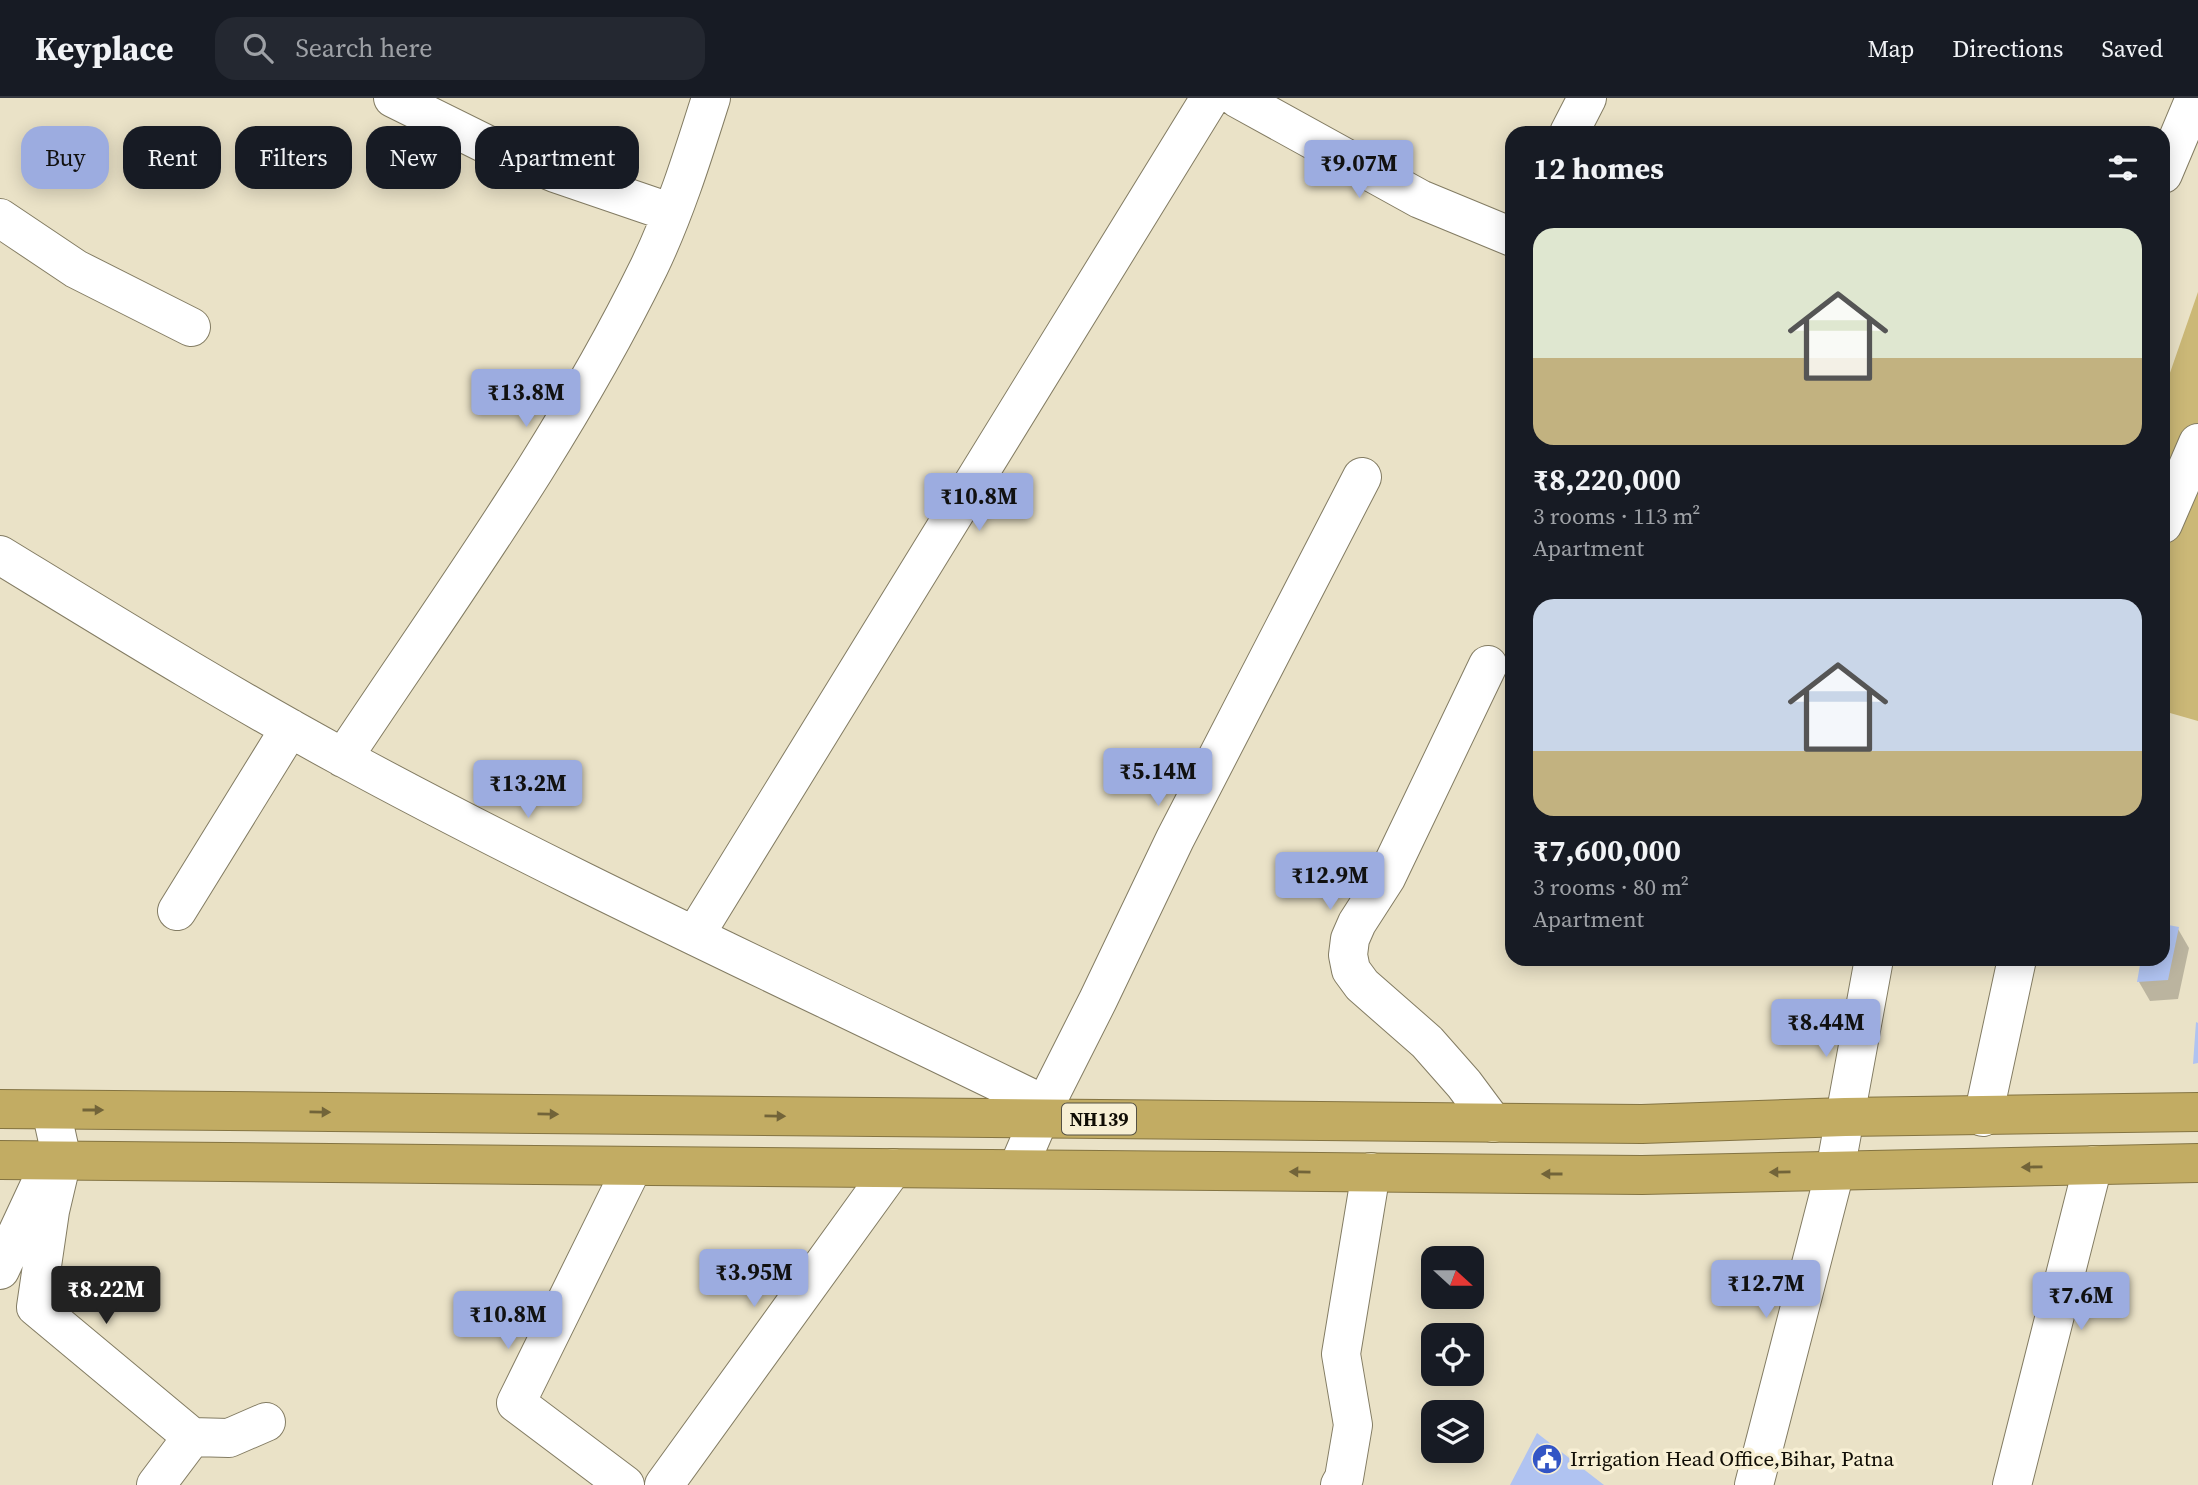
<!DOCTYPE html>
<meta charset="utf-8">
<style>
body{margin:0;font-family:"Source Serif 4",serif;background:#242831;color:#f1f3f6;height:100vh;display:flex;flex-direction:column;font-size:26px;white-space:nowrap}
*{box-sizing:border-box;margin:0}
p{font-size:23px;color:#9ea1a6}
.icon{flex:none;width:38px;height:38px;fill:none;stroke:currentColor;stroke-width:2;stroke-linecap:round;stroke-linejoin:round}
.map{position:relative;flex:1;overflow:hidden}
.drawer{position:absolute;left:1505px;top:28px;width:665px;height:840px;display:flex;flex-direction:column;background:#171b24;border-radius:21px;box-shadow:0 4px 18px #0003}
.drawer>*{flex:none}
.hud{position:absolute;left:21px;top:28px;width:665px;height:63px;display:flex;gap:14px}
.needle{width:46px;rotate:111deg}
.fabs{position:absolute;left:1421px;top:1148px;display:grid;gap:14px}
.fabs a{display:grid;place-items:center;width:63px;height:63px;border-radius:14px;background:#171b24;box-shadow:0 4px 18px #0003;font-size:35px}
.price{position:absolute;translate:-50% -60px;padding:0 16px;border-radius:7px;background:#9cace0;color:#111;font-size:23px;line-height:46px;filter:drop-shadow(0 2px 4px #0008)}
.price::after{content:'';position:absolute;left:50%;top:42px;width:21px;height:16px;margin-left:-10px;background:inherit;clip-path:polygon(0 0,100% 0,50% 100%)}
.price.selected{background:#222;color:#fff}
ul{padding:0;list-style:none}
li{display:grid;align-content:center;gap:14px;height:371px;padding:0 28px}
li span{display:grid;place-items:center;height:217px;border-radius:21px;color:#555}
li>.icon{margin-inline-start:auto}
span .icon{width:126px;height:126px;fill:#fffc;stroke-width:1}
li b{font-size:30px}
h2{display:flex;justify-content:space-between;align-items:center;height:84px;padding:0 28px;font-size:30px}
.chip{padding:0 24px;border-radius:21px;background:#171b24;box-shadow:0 4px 18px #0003;font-size:24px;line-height:63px}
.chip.selected{background:#9cace0;color:#111}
header{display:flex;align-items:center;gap:42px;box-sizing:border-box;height:98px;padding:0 35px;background:#171b24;border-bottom:2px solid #363941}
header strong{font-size:33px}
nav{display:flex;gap:38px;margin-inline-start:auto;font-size:24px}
.search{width:490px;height:63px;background:#242831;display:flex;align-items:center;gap:18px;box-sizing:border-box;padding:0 24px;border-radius:21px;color:#9ea1a6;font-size:26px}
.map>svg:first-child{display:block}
.green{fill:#cbb877}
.shadow{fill:#0003}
.building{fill:#b0c3f1}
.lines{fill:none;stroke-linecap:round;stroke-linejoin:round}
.minor-casing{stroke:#837c63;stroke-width:40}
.highway-casing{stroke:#847442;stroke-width:40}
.minor{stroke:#fff;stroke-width:38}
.highway{stroke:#c2ac63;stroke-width:38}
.oneway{fill:#726439}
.labels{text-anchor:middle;stroke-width:7;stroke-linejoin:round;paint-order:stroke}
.shield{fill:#f7efd4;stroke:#555143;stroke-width:2}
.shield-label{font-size:19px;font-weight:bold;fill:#100d05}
.poi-label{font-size:21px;fill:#100d05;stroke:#f7efd4;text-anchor:start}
</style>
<header>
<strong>Keyplace</strong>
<div class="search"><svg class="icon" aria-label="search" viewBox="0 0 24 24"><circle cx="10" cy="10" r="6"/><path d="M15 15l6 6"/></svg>Search here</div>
<nav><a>Map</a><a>Directions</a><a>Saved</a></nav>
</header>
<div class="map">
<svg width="2198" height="1387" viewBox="0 0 2198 1387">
<rect width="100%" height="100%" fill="#eae2c7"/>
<path class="green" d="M 2198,194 L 2198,623 L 2163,613 L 2163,295 Z"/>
<path class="shadow" d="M 2163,828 L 2178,831 L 2189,850 L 2178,901 L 2150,903 L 2139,884 L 2143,861 L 2163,861 Z"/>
<path class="building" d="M 2163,826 L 2179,829 L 2168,882 L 2137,884 L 2141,861 L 2163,861 Z
M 2196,924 L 2198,925 L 2198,965 L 2193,966 Z
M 1537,1335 L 1604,1387 L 1510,1387 Z"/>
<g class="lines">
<g class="minor-casing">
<path id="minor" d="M 393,0 L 490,48 L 555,75 L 672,115
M 1237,0 L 1420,101 L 1512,139
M 1569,35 L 1587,0
M 2163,76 L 2195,0
M 0,120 L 76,171 L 191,229
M 2163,426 L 2198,345
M 0,457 C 113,526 226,596 342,659 C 572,784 811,892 1045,1007
M 1488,567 L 1386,780 L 1357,825 L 1350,841 L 1348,857 L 1351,872 L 1362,887 L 1427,944 L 1464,986 L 1493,1025
M 343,660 C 450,499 564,343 649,169 C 675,115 693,57 711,0
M 177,813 L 290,630
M 695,837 L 1210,0
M 51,1012 L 62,1062 L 50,1113 L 36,1209 L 192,1339 L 156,1387
M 1983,1019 L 2017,861
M 1018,1070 L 1045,1007 L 1098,902 L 1175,741 L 1362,379
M 0,1172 L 43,1080
M 192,1339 L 229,1340 L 266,1324
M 625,1387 L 516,1305 L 633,1068
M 664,1387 L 893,1070
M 1340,1387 L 1344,1380 L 1353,1327 L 1341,1256 L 1371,1074
M 1754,1387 L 1835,1073 L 1874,861
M 2012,1387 L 2093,1067"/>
</g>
<g class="highway-casing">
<path id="highway" d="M 0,1011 L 1642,1026 L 1845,1019 L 2198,1014
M 0,1062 L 1642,1077 L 2198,1065"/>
</g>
<use href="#minor" class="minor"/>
<use href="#highway" class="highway"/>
</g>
<defs><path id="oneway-solid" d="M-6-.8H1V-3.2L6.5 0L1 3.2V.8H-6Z" transform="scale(1.75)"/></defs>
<g class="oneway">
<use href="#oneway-solid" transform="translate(93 1012)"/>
<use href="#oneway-solid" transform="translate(320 1014) rotate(1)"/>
<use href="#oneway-solid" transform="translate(548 1016) rotate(1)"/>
<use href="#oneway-solid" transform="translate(775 1018) rotate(1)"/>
<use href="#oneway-solid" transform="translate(2032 1069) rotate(179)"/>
<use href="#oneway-solid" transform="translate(1300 1074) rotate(-179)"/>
<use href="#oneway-solid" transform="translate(1780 1074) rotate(179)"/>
<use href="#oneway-solid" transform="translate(1552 1076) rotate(-180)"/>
</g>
<defs>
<g id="civic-disc" transform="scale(1.575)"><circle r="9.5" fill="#3355c5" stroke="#f7efd4"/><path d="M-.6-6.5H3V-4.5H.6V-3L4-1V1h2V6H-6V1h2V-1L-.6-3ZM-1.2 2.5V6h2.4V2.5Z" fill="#fff"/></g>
</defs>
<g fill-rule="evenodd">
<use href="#civic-disc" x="1547" y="1361"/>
</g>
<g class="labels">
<rect class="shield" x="1062" y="1005.5" width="74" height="31" rx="5"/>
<g class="shield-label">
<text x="1099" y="1028">NH139</text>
</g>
<g class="poi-label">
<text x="1570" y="1368">Irrigation Head Office,Bihar, Patna</text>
</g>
</g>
</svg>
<div class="fabs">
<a><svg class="needle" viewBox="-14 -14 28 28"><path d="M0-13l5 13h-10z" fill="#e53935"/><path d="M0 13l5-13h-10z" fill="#9ea1a6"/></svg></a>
<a><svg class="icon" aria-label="locate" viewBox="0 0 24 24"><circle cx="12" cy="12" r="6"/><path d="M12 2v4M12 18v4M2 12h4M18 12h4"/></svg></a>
<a><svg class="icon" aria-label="layers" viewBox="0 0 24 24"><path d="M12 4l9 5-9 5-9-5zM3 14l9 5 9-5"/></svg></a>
</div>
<b class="price" style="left:1359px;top:102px">₹9.07M</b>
<b class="price" style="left:526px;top:331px">₹13.8M</b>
<b class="price" style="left:979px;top:435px">₹10.8M</b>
<b class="price" style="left:1158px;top:710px">₹5.14M</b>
<b class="price" style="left:528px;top:722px">₹13.2M</b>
<b class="price" style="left:1330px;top:814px">₹12.9M</b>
<b class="price" style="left:1826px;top:961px">₹8.44M</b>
<b class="price" style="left:754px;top:1211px">₹3.95M</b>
<b class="price" style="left:1766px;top:1222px">₹12.7M</b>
<b class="price selected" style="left:106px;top:1228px">₹8.22M</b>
<b class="price" style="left:2081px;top:1234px">₹7.6M</b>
<b class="price" style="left:508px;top:1253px">₹10.8M</b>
<div class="hud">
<a class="chip selected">Buy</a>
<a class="chip">Rent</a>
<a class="chip">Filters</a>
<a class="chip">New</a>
<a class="chip">Apartment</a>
</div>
<section class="drawer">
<h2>12 homes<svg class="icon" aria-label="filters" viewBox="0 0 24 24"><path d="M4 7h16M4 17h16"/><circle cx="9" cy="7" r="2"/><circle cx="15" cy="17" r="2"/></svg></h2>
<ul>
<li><span style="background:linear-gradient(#dfe7d0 60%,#c2b280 0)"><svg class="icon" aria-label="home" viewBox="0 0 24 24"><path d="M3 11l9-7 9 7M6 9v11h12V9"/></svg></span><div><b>₹8,220,000</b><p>3 rooms · 113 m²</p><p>Apartment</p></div></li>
<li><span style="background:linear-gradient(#c9d6e8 70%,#c2b280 0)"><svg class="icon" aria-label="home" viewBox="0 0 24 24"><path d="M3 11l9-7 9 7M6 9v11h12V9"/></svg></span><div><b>₹7,600,000</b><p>3 rooms · 80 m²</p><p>Apartment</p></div></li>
</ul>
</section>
</div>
